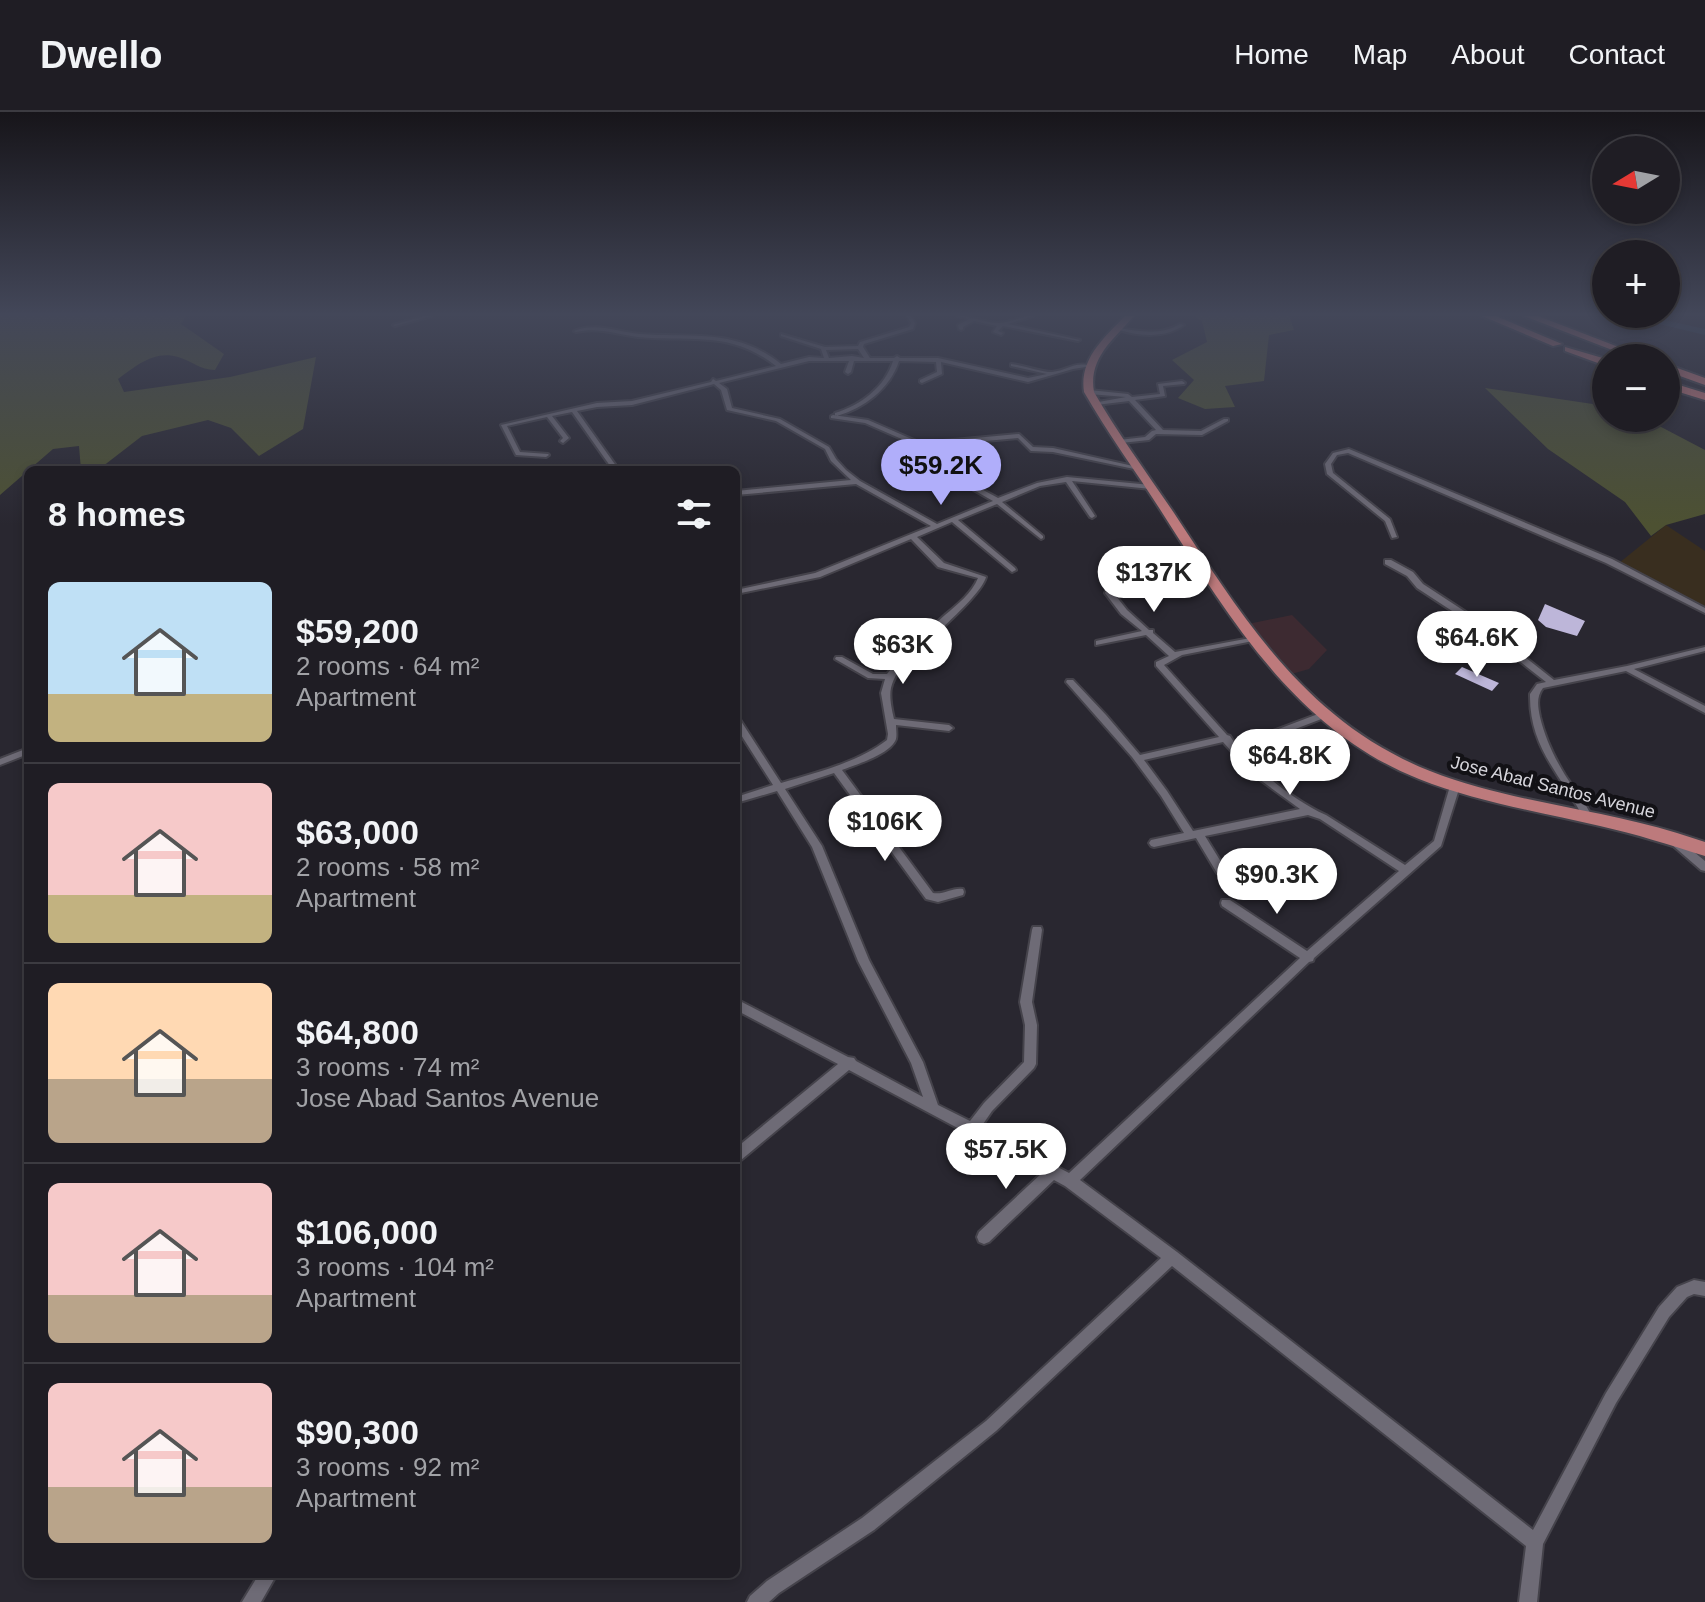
<!DOCTYPE html>
<meta charset="utf-8">
<style>
body{margin:0;font-family:Arial,sans-serif;background:#27262c;color:#f1f3f6;height:100vh;display:flex;flex-direction:column;font-size:30px;white-space:nowrap}
*{box-sizing:border-box;margin:0}
p{font-size:26px;color:#a1a2a6}
.icon{flex:none;width:44px;height:44px;fill:none;stroke:currentColor;stroke-width:2;stroke-linecap:round;stroke-linejoin:round}
.map{position:relative;flex:1;overflow:hidden}
.panel{position:absolute;left:24px;top:354px;width:716px;height:1112px;display:flex;flex-direction:column;background:#1f1d24;border-radius:12px;box-shadow:0 4px 12px #0003,0 0 0 2px #3c3b41}
.panel>*{flex:none}
.needle{width:52px;rotate:260deg}
.tools{position:absolute;left:1592px;top:24px;display:grid;gap:16px}
.tools a{display:grid;place-items:center;width:88px;height:88px;border-radius:50%;background:#1f1d24;box-shadow:0 4px 12px #0003,0 0 0 2px #3c3b41;font-size:40px}
.price{position:absolute;translate:-50% -68px;padding:0 18px;border-radius:28px;background:#fff;color:#222;font-size:26px;line-height:52px;filter:drop-shadow(0 2px 4px #0008)}
.price::after{content:'';position:absolute;left:50%;top:48px;width:24px;height:18px;margin-left:-12px;background:inherit;clip-path:polygon(0 0,100% 0,50% 100%)}
.price.on{background:#b0aefa;color:#111}
ul{padding:0;list-style:none}
li{display:flex;align-items:center;gap:24px;height:200px;padding:0 24px}
li+li{border-top:2px solid #3c3b41}
li span{display:grid;place-items:center;flex:none;width:224px;height:160px;border-radius:12px;color:#555}
li>.icon{margin-inline-start:auto}
span .icon{width:96px;height:96px;fill:#fffc;stroke-width:1}
li b{font-size:34px}
h2{display:flex;justify-content:space-between;align-items:center;height:96px;padding:0 24px;font-size:34px}
header{display:flex;align-items:center;gap:48px;box-sizing:border-box;height:112px;padding:0 40px;background:#1f1d24;border-bottom:2px solid #3c3b41}
header strong{font-size:38px}
nav{display:flex;gap:44px;margin-inline-start:auto;font-size:28px}
.map>svg:first-child{display:block}
.industrial{fill:#3d2a31}
.education{fill:#392e1f}
.green{fill:#4d5132}
.lines{fill:none;stroke-linecap:round;stroke-linejoin:round}
.river{fill:#2f475e;fill-rule:evenodd}
.building{fill:#bdb6d9}
.minor-casing{stroke:#45434b;stroke-width:4}
.trunk-casing{stroke:#45434b;stroke-width:4}
.motorway-casing{stroke:#45434b;stroke-width:4}
.minor{fill:#6e6b76;fill-rule:evenodd}
.trunk{fill:#bd7a7c;fill-rule:evenodd}
.motorway{fill:#d17d7e;fill-rule:evenodd}
.labels{text-anchor:middle;stroke-width:8;stroke-linejoin:round;paint-order:stroke}
.far-street-label{font-size:18px;fill:#d6d5db;stroke:#121115}
</style>
<header>
<strong>Dwello</strong>
<nav><a>Home</a><a>Map</a><a>About</a><a>Contact</a></nav>
</header>
<div class="map">
<svg width="1705" height="1490" viewBox="0 0 1705 1490">
<rect width="100%" height="100%" fill="#292730"/>
<path class="industrial" d="M 1292,503 L 1327,538 L 1309,557 L 1288,563 L 1248,512 Z"/>
<path class="education" d="M 1666,413 L 1705,439 L 1705,497 L 1619,451 Z"/>
<path class="green" d="M 0,204 L 186,204 L 181,212 L 224,242 L 215,258 C 200,258 192,249 178,245 C 154,238 136,254 118,267 L 124,280 L 230,265 L 316,245 L 303,317 L 259,344 L 231,316 L 208,308 L 142,324 L 98,358 L 81,358 L 79,334 L 53,337 L 0,383 Z
M 1194,204 L 1289,204 L 1294,218 L 1269,223 L 1264,269 L 1225,274 L 1235,295 L 1205,297 L 1178,286 L 1194,268 L 1172,248 L 1207,230 L 1202,209 Z
M 1485,276 L 1606,294 L 1606,306 L 1644,306 L 1705,338 L 1705,402 L 1666,413 L 1651,424 L 1625,390 L 1548,337 Z"/>
<g class="lines">
<path class="river" d="M 1626,204 L 1646,204 L 1705,217 L 1705,223 Z"/>
</g>
<path class="building" d="M 1545,492 L 1585,509 L 1577,524 L 1546,515 L 1538,508 Z
M 1462,555 L 1499,571 L 1492,579 L 1455,562 Z"/>
<g class="lines">
<g class="minor-casing">
<path id="minor" d="M 424,204 L 432,204 L 395,214 L 393,213 Z
M 907,204 L 911,204 L 915,211 L 913,217 L 864,232 L 863,235 L 870,246 L 894,246 L 897,244 L 900,246 L 938,246 L 1028,266 L 1047,262 L 1011,254 L 1011,252 C 1024,253 1040,260 1052,260 C 1067,259 1073,249 1092,254 L 1073,257 L 1028,270 L 941,250 L 942,262 L 922,271 L 920,270 L 920,268 L 937,260 L 936,250 L 899,249 C 890,277 864,296 837,304 L 835,303 L 835,301 C 861,293 885,275 893,249 L 854,249 L 851,260 L 848,262 L 845,260 L 849,249 L 809,249 L 719,271 L 727,277 L 732,296 L 780,307 L 829,335 L 836,347 L 846,358 L 860,369 L 937,412 L 993,389 L 958,369 L 932,377 L 929,375 L 959,365 L 998,386 L 1037,371 L 1067,365 L 1151,373 L 1154,375 L 1151,377 L 1072,369 L 1095,404 L 1092,406 L 1090,405 L 1066,370 L 1040,374 L 1002,390 L 1043,424 L 1043,426 L 1041,427 L 997,392 L 958,408 L 1015,456 L 1016,458 L 1012,460 L 952,410 L 917,425 L 944,451 L 986,465 C 981,485 922,533 904,551 C 888,573 888,581 894,607 L 949,613 L 953,616 L 949,619 L 896,613 C 896,617 897,623 896,627 C 891,642 855,653 842,658 L 933,781 C 944,783 953,775 963,777 L 964,780 L 963,783 L 938,790 L 926,787 L 834,661 L 785,677 L 822,734 L 869,848 L 923,950 L 938,993 L 970,1009 L 984,991 L 1024,950 L 1025,913 L 1020,890 L 1032,818 L 1033,815 L 1041,815 L 1042,818 L 1032,890 L 1037,913 L 1036,952 L 1034,956 L 992,999 L 981,1015 L 1069,1061 L 1300,846 L 1222,794 L 1221,791 L 1222,788 L 1230,788 L 1307,839 L 1399,759 L 1320,707 L 1308,703 L 1205,724 L 1226,758 L 1225,761 L 1217,761 L 1196,726 L 1154,735 L 1151,734 L 1149,731 L 1151,728 L 1184,721 L 1161,684 L 1132,645 L 1066,570 L 1067,568 L 1073,568 L 1106,603 L 1140,643 L 1219,625 L 1156,554 L 1156,550 L 1169,544 L 1146,523 L 1096,533 L 1096,529 L 1142,519 L 1121,502 L 1105,481 L 1106,479 L 1112,479 L 1127,498 L 1149,518 L 1153,518 L 1153,521 L 1175,540 L 1256,525 L 1256,529 L 1253,529 L 1182,543 L 1164,553 L 1227,623 L 1230,624 L 1236,633 L 1318,602 L 1324,602 L 1325,604 L 1324,606 L 1241,638 C 1263,663 1295,689 1326,703 L 1405,753 L 1434,729 L 1450,674 L 1452,672 L 1458,672 L 1460,674 L 1441,734 L 1314,846 L 1313,849 L 1309,850 L 1080,1068 L 1177,1140 L 1533,1418 L 1606,1281 L 1659,1195 L 1677,1175 L 1694,1168 L 1705,1170 L 1705,1184 L 1694,1182 L 1687,1185 L 1669,1205 L 1616,1291 L 1543,1432 L 1537,1490 L 1519,1490 L 1526,1434 L 1172,1154 L 996,1319 L 874,1418 L 779,1481 L 769,1490 L 747,1490 L 750,1484 L 767,1469 L 862,1406 L 986,1309 L 1161,1146 L 1065,1074 L 1054,1068 L 989,1130 L 984,1132 L 979,1130 L 977,1125 L 979,1120 L 1042,1061 L 849,958 L 741,1048 L 736,1050 L 736,1036 L 838,952 L 736,898 L 736,887 L 848,945 L 854,946 L 856,949 L 923,985 L 911,951 L 858,849 L 812,735 L 777,679 L 736,691 L 736,685 L 773,673 L 736,615 L 736,605 L 739,606 L 781,671 C 815,661 859,650 887,628 L 888,622 L 881,581 L 885,567 L 868,566 L 835,547 L 836,545 L 842,545 L 873,562 L 887,562 C 904,540 924,522 945,503 C 957,493 972,481 978,466 L 938,455 L 911,427 L 820,465 L 736,482 L 736,478 L 815,461 L 931,414 L 856,372 L 736,383 L 736,379 L 851,368 L 831,349 L 825,337 L 776,309 L 727,298 L 721,278 L 714,272 L 632,293 L 597,295 L 577,299 L 619,358 L 613,358 L 572,300 L 552,304 L 569,326 L 563,331 L 560,329 L 563,326 L 547,305 L 507,314 L 520,340 L 548,342 L 549,343 L 546,345 L 516,343 L 501,313 L 597,291 L 632,289 L 711,270 L 713,267 L 716,269 L 776,254 C 730,218 692,230 638,225 C 616,222 598,215 576,220 L 574,219 C 596,210 617,220 640,222 C 693,226 736,216 781,252 L 809,245 L 824,246 L 821,237 L 781,224 L 781,222 L 825,235 L 858,234 L 860,230 L 909,215 L 911,211 ZM 858,237 L 864,246 L 852,244 L 829,246 L 826,238 ZM 1223,630 L 1252,662 L 1300,697 L 1193,719 L 1167,679 L 1144,648 Z
M 958,204 C 972,204 985,211 999,211 C 1011,211 1021,204 1033,204 L 1008,212 L 1080,228 L 1078,229 L 1003,214 L 998,219 L 1003,221 L 1001,223 L 993,220 L 997,214 L 974,209 L 963,215 L 963,217 L 961,218 L 959,217 L 958,213 L 969,207 Z
M 1180,212 L 1184,213 C 1165,227 1137,224 1116,217 L 1118,216 C 1140,219 1160,224 1180,212 Z
M 1182,269 L 1185,271 L 1184,272 L 1163,274 L 1165,284 L 1135,288 L 1163,318 L 1201,319 L 1224,307 L 1228,307 L 1228,309 L 1202,323 L 1156,322 L 1149,328 L 1121,331 L 1119,330 L 1119,328 L 1145,325 L 1152,319 L 1156,318 L 1129,289 L 1096,293 L 1093,291 L 1126,285 L 1089,282 L 1086,280 L 1089,278 L 1128,282 L 1132,285 L 1160,282 L 1158,272 Z
M 833,303 L 868,308 L 921,331 L 1019,322 L 1033,335 L 1053,336 L 1142,356 L 1139,358 L 1053,340 L 1031,339 L 1018,326 L 920,335 L 865,311 L 831,306 L 831,304 Z
M 1349,337 L 1612,447 L 1705,496 L 1705,501 L 1606,451 L 1348,341 L 1337,343 L 1331,352 L 1333,361 L 1390,407 L 1397,425 L 1392,426 L 1385,409 L 1327,362 L 1325,352 L 1333,341 Z
M 1385,448 L 1391,448 L 1413,460 L 1423,472 L 1478,508 L 1554,568 L 1627,554 L 1705,535 L 1705,539 L 1634,557 L 1705,594 L 1705,601 L 1626,559 L 1543,576 C 1536,585 1538,595 1540,605 C 1545,626 1554,645 1565,663 C 1574,677 1585,689 1592,705 L 1587,708 L 1584,707 C 1562,663 1529,637 1530,582 L 1537,572 L 1546,570 L 1472,512 L 1417,476 L 1407,464 L 1385,452 Z
M 28,636 L 28,642 L 0,653 L 0,647 Z
M 1674,725 L 1677,726 L 1705,749 L 1705,759 L 1701,758 L 1671,732 L 1669,729 Z
M 259,1462 L 277,1462 L 261,1490 L 242,1490 Z"/>
</g>
<g class="trunk-casing">
<path id="trunk" d="M 1125,204 L 1134,204 C 1114,227 1088,246 1094,280 C 1118,322 1147,361 1174,401 C 1244,507 1306,610 1430,659 C 1509,690 1596,696 1677,721 L 1705,730 L 1705,744 C 1670,733 1636,722 1600,714 C 1540,700 1477,690 1419,667 C 1296,618 1231,508 1163,402 C 1137,361 1108,322 1084,280 C 1079,247 1104,226 1125,204 Z"/>
</g>
<g class="motorway-casing">
<path id="motorway" d="M 1482,204 L 1496,204 L 1562,232 L 1553,234 Z
M 1524,204 L 1538,204 L 1647,246 L 1633,246 Z
M 1565,235 L 1606,247 L 1606,254 L 1565,239 Z
M 1666,252 L 1705,266 L 1705,273 L 1666,259 Z
M 1666,269 L 1705,281 L 1705,288 L 1666,276 Z"/>
</g>
<use href="#minor" class="minor"/>
<use href="#trunk" class="trunk"/>
<use href="#motorway" class="motorway"/>
</g>
<linearGradient id="sky" x2="0" y2="1"><stop stop-color="#17151a"/><stop offset="0.49" stop-color="#434759"/><stop offset="1" stop-color="#434759" stop-opacity="0"/></linearGradient>
<rect width="1705" height="413" fill="url(#sky)"/>
<g class="labels">
<g class="far-street-label">
<text transform="translate(1553 675) rotate(14)" y="6">Jose Abad Santos Avenue</text>
</g>
</g>
</svg>
<div class="tools">
<a><svg class="needle" viewBox="-14 -14 28 28"><path d="M0-13l5 13h-10z" fill="#e53935"/><path d="M0 13l5-13h-10z" fill="#a1a2a6"/></svg></a>
<a>+</a>
<a>−</a>
</div>
<b class="price on" style="left:941px;top:395px">$59.2K</b>
<b class="price" style="left:1154px;top:502px">$137K</b>
<b class="price" style="left:1477px;top:567px">$64.6K</b>
<b class="price" style="left:903px;top:574px">$63K</b>
<b class="price" style="left:1290px;top:685px">$64.8K</b>
<b class="price" style="left:885px;top:751px">$106K</b>
<b class="price" style="left:1277px;top:804px">$90.3K</b>
<b class="price" style="left:1006px;top:1079px">$57.5K</b>
<section class="panel">
<h2>8 homes<svg class="icon" aria-label="filters" viewBox="0 0 24 24"><path d="M4 7h16M4 17h16"/><circle cx="9" cy="7" r="2"/><circle cx="15" cy="17" r="2"/></svg></h2>
<ul>
<li><span style="background:linear-gradient(#bfe0f5 70%,#c2b280 0)"><svg class="icon" aria-label="home" viewBox="0 0 24 24"><path d="M3 11l9-7 9 7M6 9v11h12V9"/></svg></span><div><b>$59,200</b><p>2 rooms · 64 m²</p><p>Apartment</p></div></li>
<li><span style="background:linear-gradient(#f6c9c9 70%,#c2b280 0)"><svg class="icon" aria-label="home" viewBox="0 0 24 24"><path d="M3 11l9-7 9 7M6 9v11h12V9"/></svg></span><div><b>$63,000</b><p>2 rooms · 58 m²</p><p>Apartment</p></div></li>
<li><span style="background:linear-gradient(#ffd9b3 60%,#b9a48a 0)"><svg class="icon" aria-label="home" viewBox="0 0 24 24"><path d="M3 11l9-7 9 7M6 9v11h12V9"/></svg></span><div><b>$64,800</b><p>3 rooms · 74 m²</p><p>Jose Abad Santos Avenue</p></div></li>
<li><span style="background:linear-gradient(#f6c9c9 70%,#b9a48a 0)"><svg class="icon" aria-label="home" viewBox="0 0 24 24"><path d="M3 11l9-7 9 7M6 9v11h12V9"/></svg></span><div><b>$106,000</b><p>3 rooms · 104 m²</p><p>Apartment</p></div></li>
<li><span style="background:linear-gradient(#f6c9c9 65%,#b9a48a 0)"><svg class="icon" aria-label="home" viewBox="0 0 24 24"><path d="M3 11l9-7 9 7M6 9v11h12V9"/></svg></span><div><b>$90,300</b><p>3 rooms · 92 m²</p><p>Apartment</p></div></li>
</ul>
</section>
</div>
